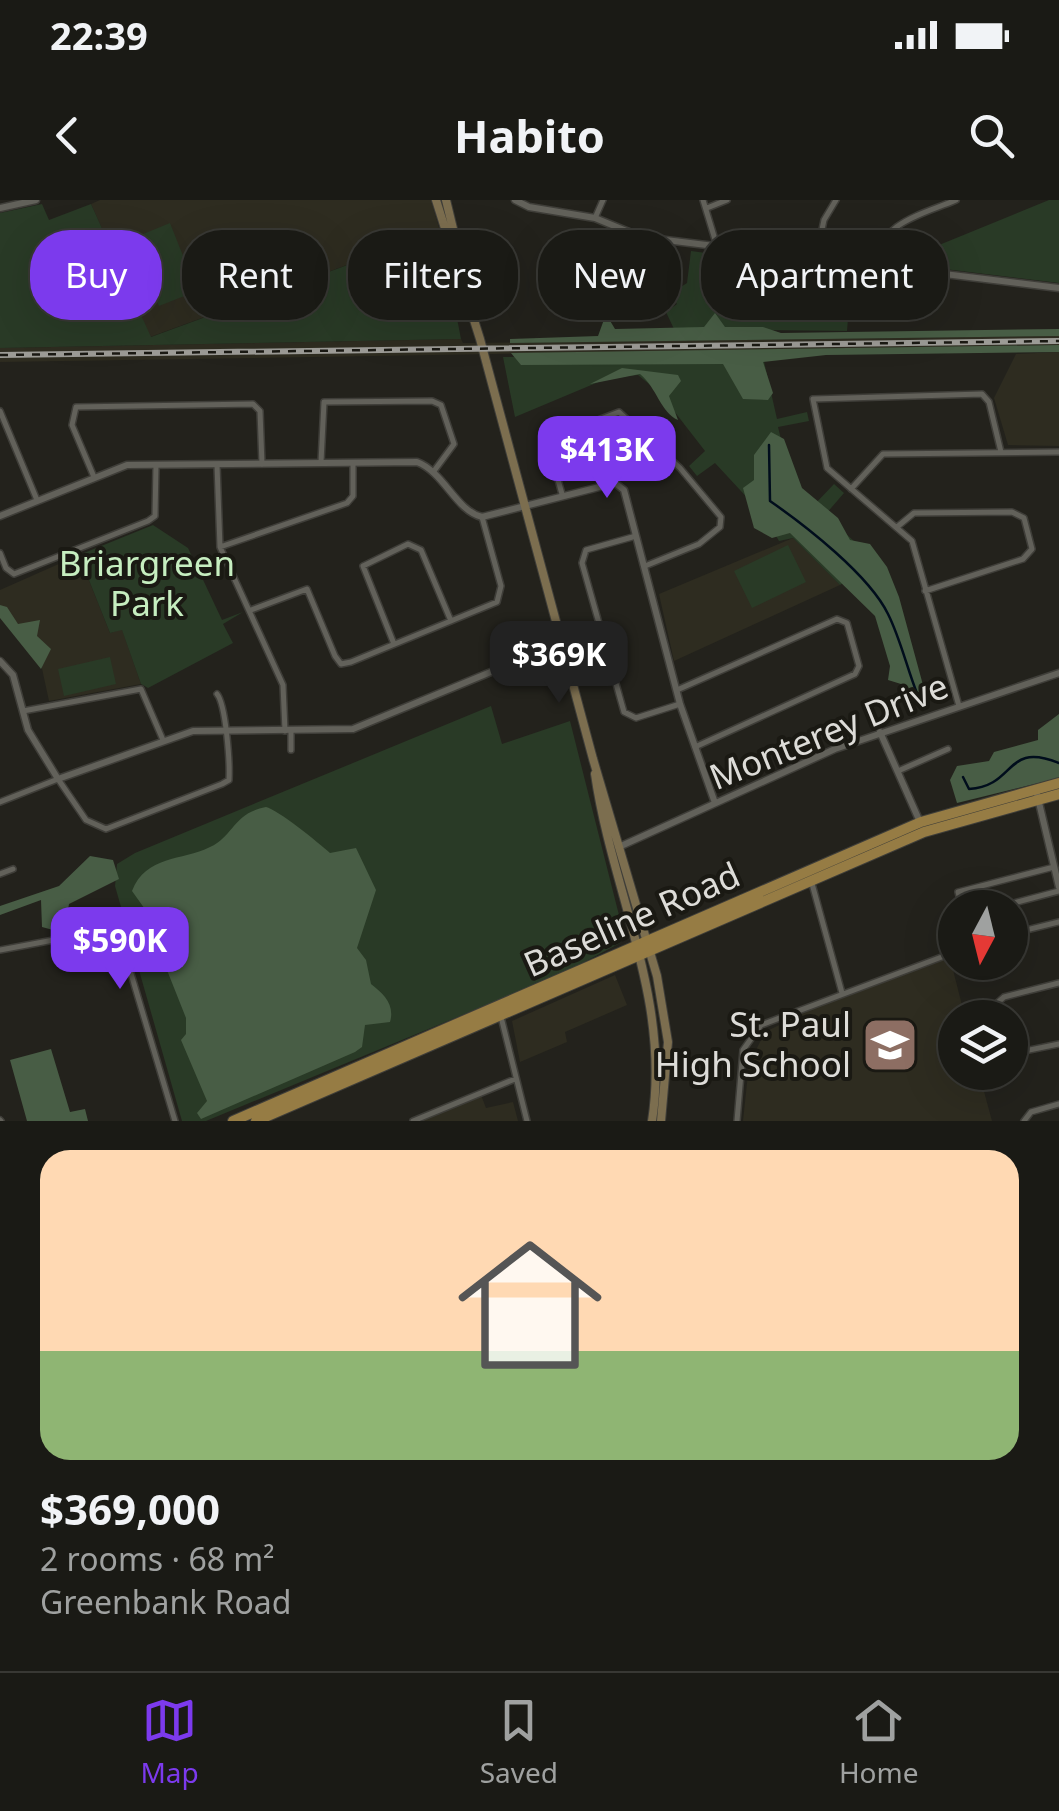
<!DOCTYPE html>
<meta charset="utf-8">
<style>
body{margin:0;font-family:"Noto Sans",sans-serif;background:#272722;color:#f1f3f6;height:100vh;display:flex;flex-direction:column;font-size:38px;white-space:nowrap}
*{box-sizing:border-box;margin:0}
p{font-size:32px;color:#9fa1a0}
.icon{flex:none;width:55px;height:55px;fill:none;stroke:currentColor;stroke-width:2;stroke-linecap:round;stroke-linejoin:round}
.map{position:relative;height:921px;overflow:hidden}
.drawer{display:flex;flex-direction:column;background:#1a1a15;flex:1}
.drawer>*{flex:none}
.top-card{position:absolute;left:30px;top:30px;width:1000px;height:90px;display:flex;gap:20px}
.needle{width:65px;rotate:187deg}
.tools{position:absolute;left:938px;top:690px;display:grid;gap:20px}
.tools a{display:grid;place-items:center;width:90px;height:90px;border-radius:50%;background:#1a1a15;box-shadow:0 10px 40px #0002,0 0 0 2px #383834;font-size:50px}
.price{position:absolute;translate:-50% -85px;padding:0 22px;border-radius:20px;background:#7c3aed;color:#fff;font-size:32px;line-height:65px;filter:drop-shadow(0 2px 5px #0008)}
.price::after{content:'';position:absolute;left:50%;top:60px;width:30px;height:22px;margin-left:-15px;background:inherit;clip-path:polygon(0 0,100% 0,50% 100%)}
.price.current{background:#222;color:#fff}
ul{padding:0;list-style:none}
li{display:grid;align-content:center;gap:20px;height:530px;padding:0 40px}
li span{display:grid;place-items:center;height:310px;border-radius:30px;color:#555}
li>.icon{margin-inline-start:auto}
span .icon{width:180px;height:180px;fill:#fffc;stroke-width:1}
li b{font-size:42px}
.pill{padding:0 35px;border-radius:40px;background:#1a1a15;box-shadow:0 10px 40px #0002,0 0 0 2px #383834;font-size:35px;line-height:90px}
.pill.current{background:#7c3aed;color:#fff}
.status{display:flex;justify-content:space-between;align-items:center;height:70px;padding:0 50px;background:#1a1a15;direction:ltr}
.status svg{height:28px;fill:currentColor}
header{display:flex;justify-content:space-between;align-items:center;height:130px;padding:0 40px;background:#1a1a15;font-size:45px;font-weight:700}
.dock{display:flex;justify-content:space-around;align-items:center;height:140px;border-top:2px solid #383834;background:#1a1a15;font-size:28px;color:#9fa1a0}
.dock a{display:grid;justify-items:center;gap:5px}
.dock .current{color:#7c3aed}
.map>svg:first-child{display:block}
.built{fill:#2e2c20}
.green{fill:#293a26}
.forest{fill:#485d45}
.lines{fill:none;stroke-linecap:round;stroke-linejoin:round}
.stream{stroke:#000d1c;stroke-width:2.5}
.minor-casing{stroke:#3f3e39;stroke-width:8}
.tertiary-casing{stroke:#3f3e39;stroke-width:9}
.secondary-casing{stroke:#3f3e39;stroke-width:10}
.primary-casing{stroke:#3f3e39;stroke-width:12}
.minor{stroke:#62615a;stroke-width:5}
.tertiary{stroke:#62615a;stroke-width:6}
.secondary{stroke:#7c6e4f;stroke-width:8}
.primary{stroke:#967c44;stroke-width:10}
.rail-casing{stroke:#9c9b96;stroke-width:6}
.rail{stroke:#1a1913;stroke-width:2.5;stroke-dasharray:8;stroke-linecap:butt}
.labels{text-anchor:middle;stroke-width:8;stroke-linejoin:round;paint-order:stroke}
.park-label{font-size:35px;fill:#c6eec0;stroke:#1a1913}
.street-label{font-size:35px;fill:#dddcd8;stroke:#1a1913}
.poi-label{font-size:35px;fill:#dddcd8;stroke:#1a1913;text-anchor:end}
</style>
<div class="status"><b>22:39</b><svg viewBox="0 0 49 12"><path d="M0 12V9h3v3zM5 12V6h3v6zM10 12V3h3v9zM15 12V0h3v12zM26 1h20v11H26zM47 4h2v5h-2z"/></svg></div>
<header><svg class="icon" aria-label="back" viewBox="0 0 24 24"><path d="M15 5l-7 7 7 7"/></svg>Habito<svg class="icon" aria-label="search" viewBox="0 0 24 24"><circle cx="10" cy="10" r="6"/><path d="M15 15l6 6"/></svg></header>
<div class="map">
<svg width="1059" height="921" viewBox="0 0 1059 921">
<rect width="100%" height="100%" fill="#23221c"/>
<path class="built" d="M 100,0 L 431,0 L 440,31 L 150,137 L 91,4 Z
M 1059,136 L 1059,145 L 0,162 L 0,148 L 461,139 L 463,143 Z
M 1059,152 L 1059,246 L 1008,245 L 994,198 L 1016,154 Z
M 793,338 L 840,385 L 674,461 L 659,394 Z
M 79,355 L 110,433 L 122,429 L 141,484 L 49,501 L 38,450 L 0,408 L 0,390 Z
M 950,758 L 965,817 L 955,818 L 955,872 L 979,873 L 992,921 L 743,921 L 749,864 L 765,832 L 816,807 Z
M 615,775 L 627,805 L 565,832 L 567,842 L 520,862 L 512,821 Z
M 481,895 L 486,908 L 513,902 L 518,921 L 422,921 Z"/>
<path class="green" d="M 1049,0 L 1059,0 L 1059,83 L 895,63 Z
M 42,4 L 49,20 L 91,4 L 151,137 L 383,52 L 382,38 L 424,37 L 440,31 L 461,139 L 0,148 L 0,13 Z
M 170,23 L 197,91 L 159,106 L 131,39 Z
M 691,51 L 721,55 L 718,95 L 794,104 L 838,92 L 850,94 L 847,131 L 674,129 L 666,112 L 677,104 L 670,94 L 687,83 Z
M 503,157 L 763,157 L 777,219 L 807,212 L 809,221 L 778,227 L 793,287 L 814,305 L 834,284 L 844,293 L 825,315 L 875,360 L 840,385 L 793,338 L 779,341 L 766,318 L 715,263 L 697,276 L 689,266 L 705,251 L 660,193 L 638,175 L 608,178 L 515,217 Z
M 153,325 L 188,348 L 222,420 L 243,412 L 223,424 L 233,443 L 148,488 L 141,484 L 122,430 L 110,433 L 79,355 Z
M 788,345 L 806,382 L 752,408 L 734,371 Z
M 110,457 L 116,484 L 64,496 L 58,469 Z
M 491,506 L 502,544 L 570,521 L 624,735 L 620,743 L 564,773 L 206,921 L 182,921 L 115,686 L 117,664 L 135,653 Z"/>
<path class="forest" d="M 715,113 L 725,127 L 763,127 L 781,133 L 1059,129 L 1059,136 L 510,143 L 510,139 L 598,136 L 606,114 L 615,129 L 704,127 Z
M 1059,145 L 1059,152 L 826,155 L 763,162 L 773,193 L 768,200 L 743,199 L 723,164 L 521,165 L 511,153 Z
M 622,168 L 678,175 L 681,181 L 669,196 L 678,220 C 661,213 657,188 640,174 L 590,184 Z
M 771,232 L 784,239 L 802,288 L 838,318 L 850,340 L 870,344 L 887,367 L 899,397 L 923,485 L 920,499 L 910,499 L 901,484 L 888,480 L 890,466 L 875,416 L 790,333 L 772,338 L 754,328 L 743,288 L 754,280 L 754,255 Z
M 0,405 L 7,407 L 18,424 L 40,420 L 37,436 L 51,449 L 41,469 L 0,418 Z
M 1059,514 L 1059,578 L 957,603 L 950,580 L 957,566 L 989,561 L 994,552 L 1038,540 L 1038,530 Z
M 266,607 C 277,609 319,643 330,653 L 356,648 L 376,690 L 357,748 L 366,760 L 371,784 C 384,794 395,805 390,822 L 365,825 L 362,847 L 355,852 L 201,919 L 197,913 L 207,901 L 181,840 L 186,834 L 186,818 L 159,750 L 157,726 L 132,691 C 146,655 182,661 210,647 C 234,636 233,613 266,607 Z
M 90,656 L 113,660 L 119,679 L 69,704 L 64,733 L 42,727 L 41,700 L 0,715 L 0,706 L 59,686 Z
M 51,849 L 70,912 L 85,909 L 88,921 L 27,921 L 10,860 Z"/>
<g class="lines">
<path class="stream" d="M 769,245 L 770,301 C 806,326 869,375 888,414 C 901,440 907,469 918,496
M 963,577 L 969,589 C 1017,586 1004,541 1059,563"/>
<g class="minor-casing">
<path id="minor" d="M 703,0 L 717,46
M 707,8 L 727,0
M 595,18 L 603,0
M 816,58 L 824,20 L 836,0
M 874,65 C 880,22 921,15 956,0
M 883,66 L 881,94 L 885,97 L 893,92 L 896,68
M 0,211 L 37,300
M 321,262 L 324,202 L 432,201 L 441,205 L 454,244 L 434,271
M 217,265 L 220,347 L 283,485 L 285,531
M 94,277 L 72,225 L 76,207 L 253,204 L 260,211 L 262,264
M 851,289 L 883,254 L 1059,252
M 562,294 L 549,248 L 551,238 L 619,212 L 680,268 L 721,317 L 720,327 L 699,344 L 645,366
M 897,327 L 914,313 L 1012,312 L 1024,318 L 1032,349 L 1023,359 L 925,391
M 636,336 L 586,350 L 582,363 L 624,512 L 636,518 L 680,504
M 220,347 L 347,303 L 353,296 L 353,263
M 0,353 L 6,368 L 14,374 L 148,321 L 155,316 L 156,266
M 251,410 L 307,389 L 335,456 L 341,464 L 351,462 L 497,402 L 501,386 L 482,317
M 394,444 L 363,366 L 408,344 L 421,350 L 451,421
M 677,490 L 837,419 L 847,423 L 859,466 L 855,474 L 695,547
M 959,506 L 912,341 L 827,268 L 813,199 L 982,194 L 989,202 L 1001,252
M 23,511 L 141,489 L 163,540
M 291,550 L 291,531
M 898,571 L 948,549
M 0,602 L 58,579 L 86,620 L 106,629 L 222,584 L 229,580 C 230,563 226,505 217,494
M 0,674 L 13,669
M 811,680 L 842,793
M 962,708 L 958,692 L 1054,667
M 995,708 L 1059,691
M 1010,734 L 1059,722
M 0,750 L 59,739 L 123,747 L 175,921
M 501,817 L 527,921
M 996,818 L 996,804 L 1004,797 L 1059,783
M 1010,854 L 1059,844
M 0,920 L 1,921
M 413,921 L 515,879
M 737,921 L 743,850 L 761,825 L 955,752
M 1024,921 L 1031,912 L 1059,904"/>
</g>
<g class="tertiary-casing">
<path id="tertiary" d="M 515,0 L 529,7 L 595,18 L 641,37 L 1059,88
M 0,8 L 36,0
M 0,316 L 127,265 L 417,262 C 444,272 456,311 482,317 L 615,283 L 624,290 L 680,504 L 715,603
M 0,461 L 13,475 L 28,530 L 58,579 L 193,531 L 353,529 L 561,443
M 880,532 L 920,622
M 1036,590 L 1059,687
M 621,646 L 835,549 L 1059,473"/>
</g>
<g class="secondary-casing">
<path id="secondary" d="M 436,0 L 480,139 L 593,559 L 657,776 L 668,842 L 661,921
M 446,0 L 466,82
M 595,574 C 612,692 671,799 652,921"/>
</g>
<g class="primary-casing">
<path id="primary" d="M 233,921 L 921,622 L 1059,583
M 256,921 L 924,632 L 1059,594"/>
</g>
<use href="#minor" class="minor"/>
<use href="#tertiary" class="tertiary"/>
<use href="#secondary" class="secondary"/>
<use href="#primary" class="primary"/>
<g class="rail-casing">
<path id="rail" d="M 0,155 L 1059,141"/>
</g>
<use href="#rail" class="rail"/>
</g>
<defs>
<g id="school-square" transform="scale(2.875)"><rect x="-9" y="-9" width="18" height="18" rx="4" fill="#8d6e63" stroke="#1a1913"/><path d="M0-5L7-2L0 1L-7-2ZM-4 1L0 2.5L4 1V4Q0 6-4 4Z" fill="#fff"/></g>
</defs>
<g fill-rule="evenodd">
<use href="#school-square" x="890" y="845"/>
</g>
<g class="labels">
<g class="park-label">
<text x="147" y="376">Briargreen<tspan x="147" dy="40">Park</tspan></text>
</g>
<g class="street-label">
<text transform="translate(829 532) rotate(-22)" y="12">Monterey Drive</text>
<text transform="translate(632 720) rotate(-24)" y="12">Baseline Road</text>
</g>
<g class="poi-label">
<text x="851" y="837">St. Paul<tspan x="851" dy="40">High School</tspan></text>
</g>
</g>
</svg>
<div class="tools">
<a><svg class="needle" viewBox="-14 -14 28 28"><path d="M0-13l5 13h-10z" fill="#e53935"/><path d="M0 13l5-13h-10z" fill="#9fa1a0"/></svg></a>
<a><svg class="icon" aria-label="layers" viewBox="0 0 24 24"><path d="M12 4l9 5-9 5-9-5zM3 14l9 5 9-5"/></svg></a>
</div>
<b class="price" style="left:607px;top:301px">$413K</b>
<b class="price current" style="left:559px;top:506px">$369K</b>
<b class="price" style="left:120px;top:792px">$590K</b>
<div class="top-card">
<a class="pill current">Buy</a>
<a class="pill">Rent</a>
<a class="pill">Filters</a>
<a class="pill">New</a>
<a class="pill">Apartment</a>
</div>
</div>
<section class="drawer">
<ul>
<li><span style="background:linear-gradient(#ffd9b3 65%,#8fb573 0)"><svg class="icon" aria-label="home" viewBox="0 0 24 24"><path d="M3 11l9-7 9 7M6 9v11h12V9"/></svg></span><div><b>$369,000</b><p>2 rooms · 68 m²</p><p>Greenbank Road</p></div></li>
</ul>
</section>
<nav class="dock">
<a class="current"><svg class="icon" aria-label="map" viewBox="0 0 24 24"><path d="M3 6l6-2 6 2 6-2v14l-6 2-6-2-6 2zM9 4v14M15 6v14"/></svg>Map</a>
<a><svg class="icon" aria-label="saved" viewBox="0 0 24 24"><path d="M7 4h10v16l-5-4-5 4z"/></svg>Saved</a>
<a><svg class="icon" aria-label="home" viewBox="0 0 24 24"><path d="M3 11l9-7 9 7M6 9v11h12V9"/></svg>Home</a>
</nav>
